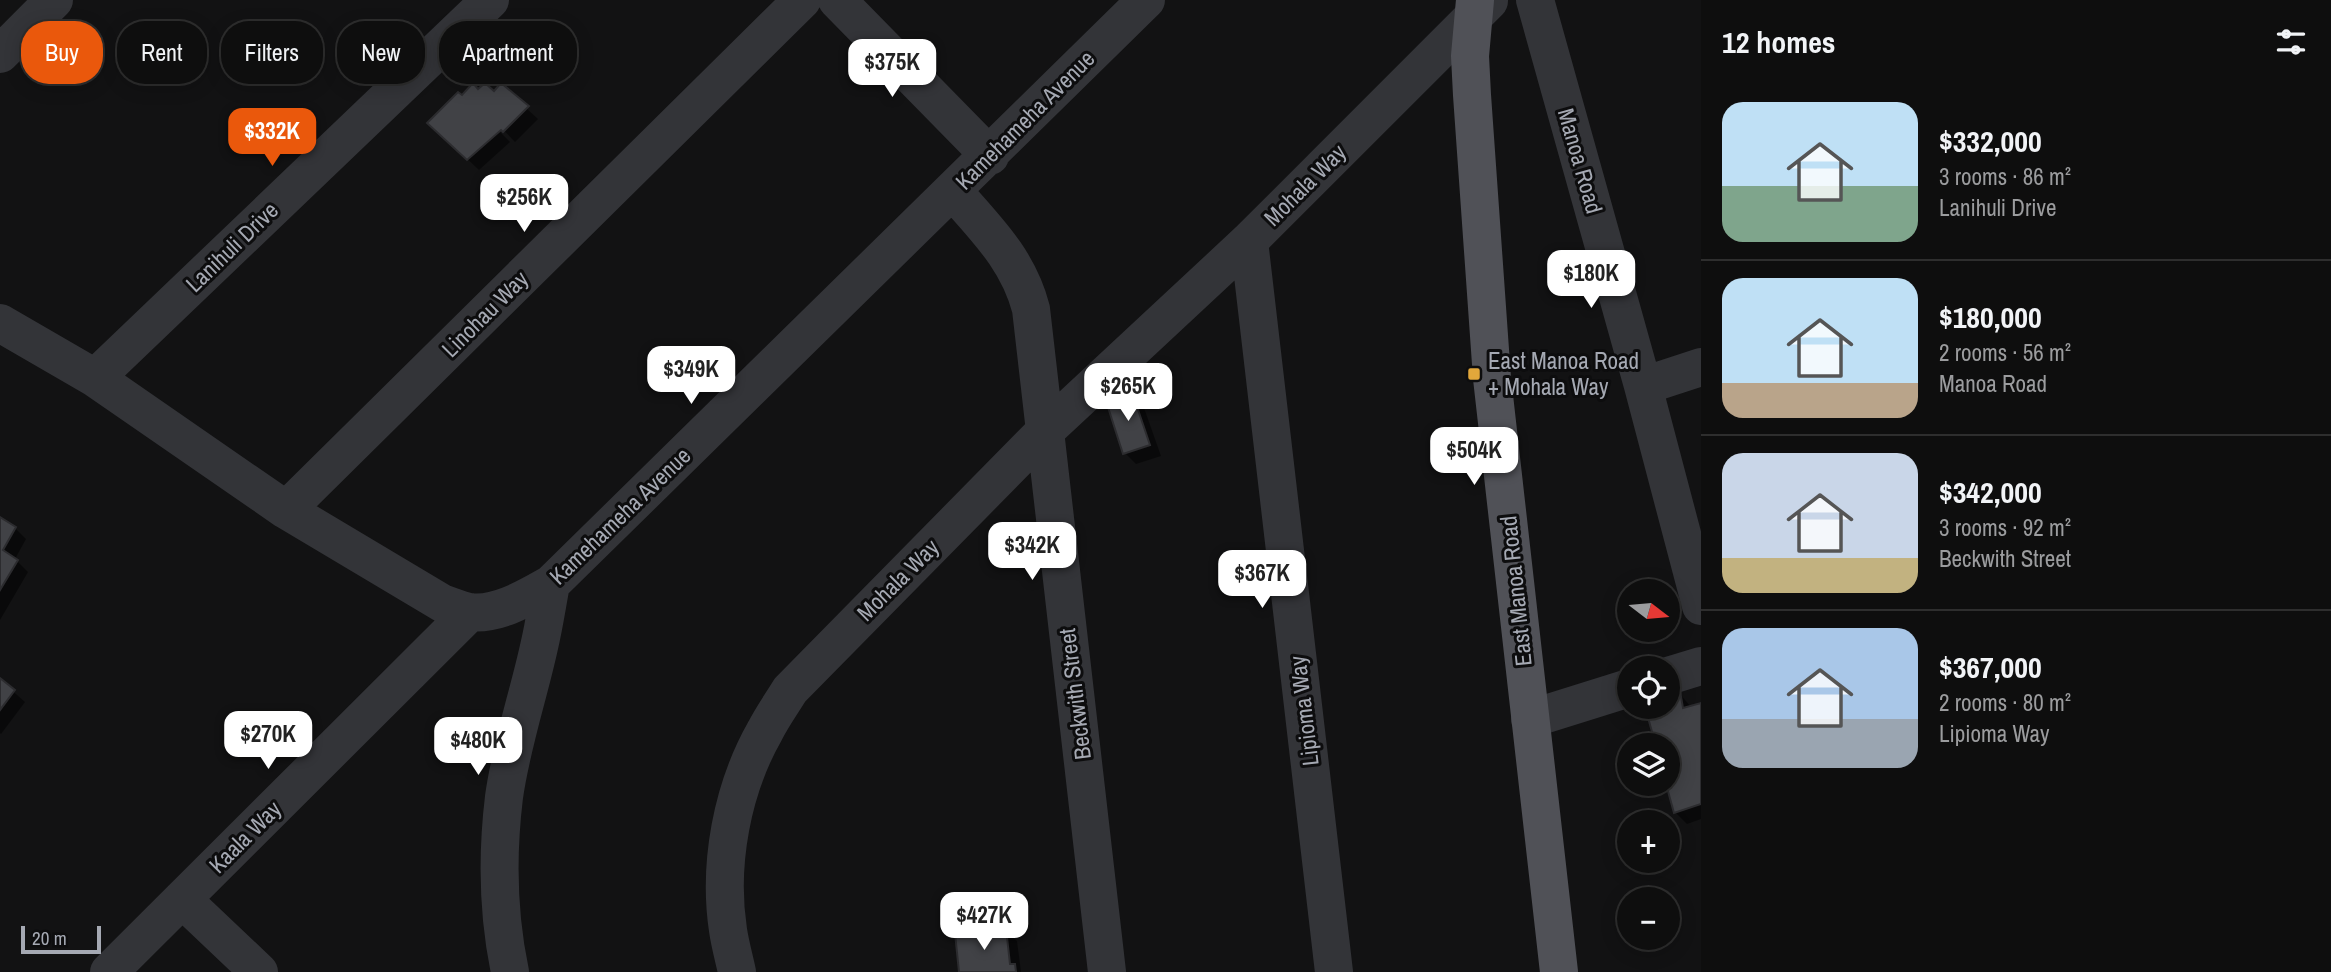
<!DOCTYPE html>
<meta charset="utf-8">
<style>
body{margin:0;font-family:"Archivo Narrow",sans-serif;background:#1c1c1c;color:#f1f3f6;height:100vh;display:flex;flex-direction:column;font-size:26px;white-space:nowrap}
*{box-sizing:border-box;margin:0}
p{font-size:23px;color:#9b9c9e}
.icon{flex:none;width:38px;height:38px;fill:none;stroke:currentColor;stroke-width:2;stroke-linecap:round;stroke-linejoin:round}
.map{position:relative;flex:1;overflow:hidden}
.drawer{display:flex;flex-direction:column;background:#0e0e0e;width:630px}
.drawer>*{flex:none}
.guide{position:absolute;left:21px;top:21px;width:665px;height:63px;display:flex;gap:14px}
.needle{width:46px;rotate:106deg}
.controls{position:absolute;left:1617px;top:579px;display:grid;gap:14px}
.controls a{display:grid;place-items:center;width:63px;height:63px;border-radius:50%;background:#0e0e0e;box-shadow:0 4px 18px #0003,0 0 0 2px #2e2e2e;font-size:35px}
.scale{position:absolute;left:21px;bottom:18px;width:80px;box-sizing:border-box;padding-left:7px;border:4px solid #a5a9b3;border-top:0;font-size:19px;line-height:24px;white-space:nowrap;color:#a5a9b3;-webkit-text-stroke:5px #0d0d0e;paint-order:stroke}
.price{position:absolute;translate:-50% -60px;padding:0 16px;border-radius:14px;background:#fff;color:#222;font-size:23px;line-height:46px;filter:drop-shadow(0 2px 4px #0008)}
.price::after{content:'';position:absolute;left:50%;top:42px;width:21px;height:16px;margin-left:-10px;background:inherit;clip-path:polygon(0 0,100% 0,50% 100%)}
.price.selected{background:#ea580c;color:#fff}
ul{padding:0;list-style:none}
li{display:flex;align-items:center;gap:21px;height:175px;padding:0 21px}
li+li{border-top:2px solid #2e2e2e}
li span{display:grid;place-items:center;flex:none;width:196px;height:140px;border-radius:21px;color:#555}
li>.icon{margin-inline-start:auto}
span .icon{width:84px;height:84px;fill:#fffc;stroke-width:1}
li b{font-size:30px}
h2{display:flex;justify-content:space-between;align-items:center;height:84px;padding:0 21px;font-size:30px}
.chip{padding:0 24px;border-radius:28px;background:#0e0e0e;box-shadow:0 4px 18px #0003,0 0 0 2px #2e2e2e;font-size:24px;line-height:63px}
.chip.selected{background:#ea580c;color:#fff}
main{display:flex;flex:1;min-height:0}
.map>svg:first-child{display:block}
.shadow{fill:#0007}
.building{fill:#414246;stroke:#2c2c2f;stroke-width:2}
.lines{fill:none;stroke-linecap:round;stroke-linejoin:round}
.minor{stroke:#333438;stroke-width:38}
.major{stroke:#505157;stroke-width:38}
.poi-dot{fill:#e2a73b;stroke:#0d0d0e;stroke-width:2.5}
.labels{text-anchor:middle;stroke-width:6;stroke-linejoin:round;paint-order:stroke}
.street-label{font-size:23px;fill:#a5a9b3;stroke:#0d0d0e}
.poi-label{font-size:23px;fill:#a5a9b3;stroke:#0d0d0e;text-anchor:start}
</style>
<main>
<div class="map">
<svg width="1701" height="972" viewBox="0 0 1701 972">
<rect width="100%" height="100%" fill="#121213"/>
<path class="shadow" d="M 501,85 L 538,119 L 515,142 L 496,122 L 493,125 L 510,142 L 479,170 L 441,134 L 462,97 L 478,92 L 494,93 Z
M 1132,394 L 1143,405 L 1161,456 L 1136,464 L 1125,453 Z
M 0,519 L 15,528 L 26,539 L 15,559 L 28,572 L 0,620 Z
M 0,680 L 25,702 L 1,734 L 0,733 Z
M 1679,693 L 1691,707 L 1701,705 L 1701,819 L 1687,824 L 1675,812 L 1668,784 L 1668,746 L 1651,707 L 1668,707 L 1668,696 Z
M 1005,930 L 1017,941 L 1021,972 L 961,972 Z"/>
<path class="building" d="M 473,83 L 478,89 L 485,83 L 494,91 L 501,83 L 529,106 L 503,132 L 501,130 L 467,160 L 427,123 L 458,92 L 462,95 Z
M 1132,392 L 1150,445 L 1123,454 L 1106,401 Z
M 0,517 L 16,527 L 3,550 L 18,560 L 0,590 Z
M 0,678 L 15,690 L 0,710 Z
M 1680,691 L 1683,708 L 1701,703 L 1701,804 L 1674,813 L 1666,784 L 1668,746 L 1656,746 L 1645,707 L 1668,707 L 1668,694 Z
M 1006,928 L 1010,964 L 1015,964 L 1016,972 L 959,972 L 955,933 Z"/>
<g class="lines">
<path class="minor" d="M 837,0 L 990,156
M 1535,0 L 1643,386 L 1701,606
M 0,54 L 54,0
M 953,191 C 986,229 1018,259 1031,309 L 1107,972
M 1249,241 L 1334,972
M 0,323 L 95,378 L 286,510 L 442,603 C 451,606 460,610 469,612 C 497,616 528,597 551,584 L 1146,0
M 95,378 L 490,0
M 1643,386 L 1701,367
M 286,510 L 802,0
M 1668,676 L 1701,666
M 1530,719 L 1629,688
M 182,899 L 259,972
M 109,972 L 470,612
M 510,972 C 498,915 497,855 504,797 C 511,746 528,697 539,647 C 544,626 547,605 551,584
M 737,972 C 734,958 730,944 728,930 C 718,864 732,789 765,731 C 772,717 782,703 790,690 L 1044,432 L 1249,241 L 1489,1"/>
<path class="major" d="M 1475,0 L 1470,56 L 1472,95 L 1492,378 L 1559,972"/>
</g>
<rect class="poi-dot" x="1467" y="367" width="14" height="14" rx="3.5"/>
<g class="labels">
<g class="street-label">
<text transform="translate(1025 120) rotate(-45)" y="8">Kamehameha Avenue</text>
<text transform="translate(1580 161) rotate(74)" y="8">Manoa Road</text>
<text transform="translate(1305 185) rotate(-45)" y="8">Mohala Way</text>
<text transform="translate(232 247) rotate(-44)" y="8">Lanihuli Drive</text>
<text transform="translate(485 314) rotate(-45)" y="8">Linohau Way</text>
<text transform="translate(620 516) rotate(-44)" y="8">Kamehameha Avenue</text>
<text transform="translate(898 580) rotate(-45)" y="8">Mohala Way</text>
<text transform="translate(1516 591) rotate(-96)" y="8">East Manoa Road</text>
<text transform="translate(1075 694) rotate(-97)" y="8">Beckwith Street</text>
<text transform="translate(1304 711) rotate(-97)" y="8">Lipioma Way</text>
<text transform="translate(245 837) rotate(-45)" y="8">Kaala Way</text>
</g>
<g class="poi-label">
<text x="1488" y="369">East Manoa Road<tspan x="1488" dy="26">+ Mohala Way</tspan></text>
</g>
</g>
</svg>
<div class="controls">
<a><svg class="needle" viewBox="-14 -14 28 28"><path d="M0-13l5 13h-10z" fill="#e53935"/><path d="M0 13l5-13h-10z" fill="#9b9c9e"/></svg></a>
<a><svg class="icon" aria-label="locate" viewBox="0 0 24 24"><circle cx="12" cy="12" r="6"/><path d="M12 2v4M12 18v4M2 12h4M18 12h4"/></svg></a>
<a><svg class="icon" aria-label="layers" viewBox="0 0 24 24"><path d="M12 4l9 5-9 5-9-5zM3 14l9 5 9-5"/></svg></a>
<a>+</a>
<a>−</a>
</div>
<div class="scale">20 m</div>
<b class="price" style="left:892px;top:99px">$375K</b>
<b class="price selected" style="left:272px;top:168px">$332K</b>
<b class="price" style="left:524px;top:234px">$256K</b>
<b class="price" style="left:1591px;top:310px">$180K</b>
<b class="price" style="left:691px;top:406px">$349K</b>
<b class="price" style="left:1128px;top:423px">$265K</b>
<b class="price" style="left:1474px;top:487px">$504K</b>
<b class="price" style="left:1032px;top:582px">$342K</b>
<b class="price" style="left:1262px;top:610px">$367K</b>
<b class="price" style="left:268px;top:771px">$270K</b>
<b class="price" style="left:478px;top:777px">$480K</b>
<b class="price" style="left:984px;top:952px">$427K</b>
<div class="guide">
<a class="chip selected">Buy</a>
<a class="chip">Rent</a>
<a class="chip">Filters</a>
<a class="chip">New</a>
<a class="chip">Apartment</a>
</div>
</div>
<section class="drawer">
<h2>12 homes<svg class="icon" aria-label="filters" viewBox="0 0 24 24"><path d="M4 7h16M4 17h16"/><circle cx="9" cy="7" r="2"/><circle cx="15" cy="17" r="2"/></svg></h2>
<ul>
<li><span style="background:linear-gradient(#bfe0f5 60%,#7fa58c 0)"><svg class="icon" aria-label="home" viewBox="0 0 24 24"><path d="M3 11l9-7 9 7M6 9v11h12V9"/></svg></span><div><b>$332,000</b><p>3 rooms · 86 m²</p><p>Lanihuli Drive</p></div></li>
<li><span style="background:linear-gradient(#bfe0f5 75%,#b9a48a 0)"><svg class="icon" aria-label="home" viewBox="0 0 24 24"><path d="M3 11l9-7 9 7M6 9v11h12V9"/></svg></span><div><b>$180,000</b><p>2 rooms · 56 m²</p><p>Manoa Road</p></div></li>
<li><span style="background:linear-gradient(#c9d6e8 75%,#c2b280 0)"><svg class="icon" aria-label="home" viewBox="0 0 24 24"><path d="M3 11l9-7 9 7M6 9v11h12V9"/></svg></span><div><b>$342,000</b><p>3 rooms · 92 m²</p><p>Beckwith Street</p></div></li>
<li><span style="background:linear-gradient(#a9c7e8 65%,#9aa5b1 0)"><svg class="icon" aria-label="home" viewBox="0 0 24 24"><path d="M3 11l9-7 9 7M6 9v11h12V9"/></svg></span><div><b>$367,000</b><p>2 rooms · 80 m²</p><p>Lipioma Way</p></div></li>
</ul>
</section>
</main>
